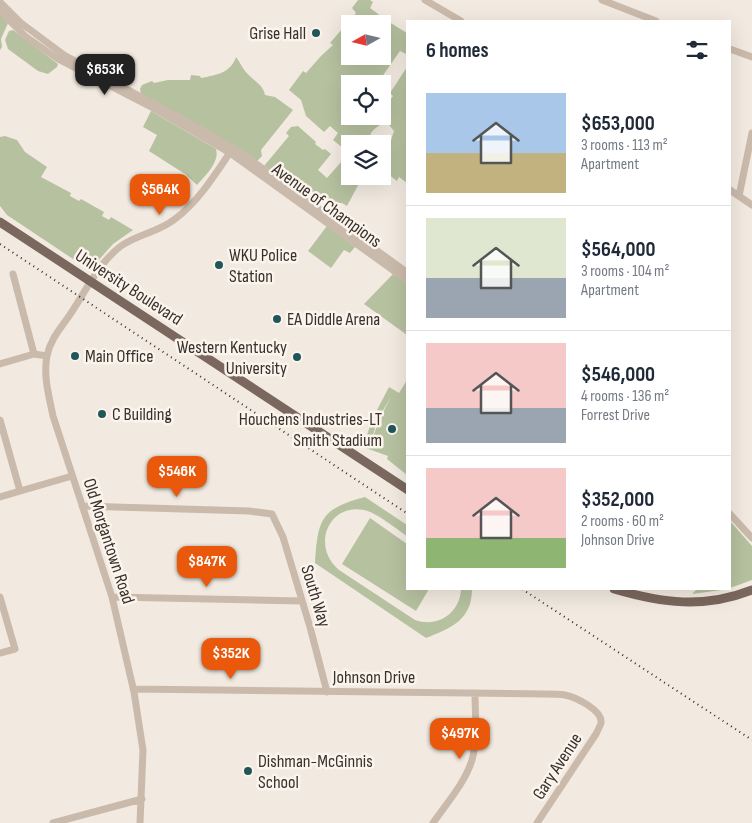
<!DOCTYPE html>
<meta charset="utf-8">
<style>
body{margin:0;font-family:"Sofia Sans Condensed",sans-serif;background:#f2f2f3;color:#1f2937;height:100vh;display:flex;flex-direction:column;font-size:19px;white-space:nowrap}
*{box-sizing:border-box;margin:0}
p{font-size:16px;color:#747a83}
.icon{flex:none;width:28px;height:28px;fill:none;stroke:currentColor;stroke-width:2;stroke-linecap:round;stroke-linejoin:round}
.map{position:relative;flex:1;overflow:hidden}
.details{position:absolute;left:406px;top:20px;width:325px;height:570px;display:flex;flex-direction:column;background:#fff;border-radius:0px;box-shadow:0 5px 20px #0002}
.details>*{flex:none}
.needle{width:32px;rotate:262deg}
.controls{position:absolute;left:341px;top:15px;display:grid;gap:10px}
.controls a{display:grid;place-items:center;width:50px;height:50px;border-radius:0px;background:#fff;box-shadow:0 5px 20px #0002;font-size:25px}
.price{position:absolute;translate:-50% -42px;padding:0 11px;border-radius:10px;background:#ea580c;color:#fff;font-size:16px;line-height:32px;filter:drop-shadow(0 1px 2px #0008)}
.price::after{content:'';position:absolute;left:50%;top:30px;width:15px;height:11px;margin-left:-8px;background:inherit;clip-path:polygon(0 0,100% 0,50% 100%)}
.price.on{background:#222;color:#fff}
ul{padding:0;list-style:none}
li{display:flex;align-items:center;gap:15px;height:125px;padding:0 20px}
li+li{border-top:1px solid #e0e1e3}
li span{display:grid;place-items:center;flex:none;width:140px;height:100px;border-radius:0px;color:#555}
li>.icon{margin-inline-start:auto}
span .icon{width:60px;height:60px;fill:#fffc;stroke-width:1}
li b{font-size:21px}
h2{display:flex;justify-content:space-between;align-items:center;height:60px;padding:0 20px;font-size:21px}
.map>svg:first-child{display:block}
.green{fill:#b6c1a0;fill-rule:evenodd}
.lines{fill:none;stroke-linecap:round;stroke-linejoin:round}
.minor{stroke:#cabaac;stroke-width:7}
.major{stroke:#7a675d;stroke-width:9}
.rail{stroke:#392f2b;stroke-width:2;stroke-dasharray:1 4;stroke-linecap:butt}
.poi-dot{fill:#225559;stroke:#faf4ed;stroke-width:2}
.labels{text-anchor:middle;stroke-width:5;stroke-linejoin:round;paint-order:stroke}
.poi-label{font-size:18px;fill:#392f2b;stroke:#faf4ed;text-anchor:start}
.street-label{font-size:18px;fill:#392f2b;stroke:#faf4ed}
</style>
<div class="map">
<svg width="752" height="823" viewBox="0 0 752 823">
<rect width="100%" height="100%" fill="#f2eae0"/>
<path class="green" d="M 358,0 L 370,0 L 373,2 L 370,8 L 389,22 L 407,33 L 407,52 L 406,54 L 400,51 L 377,84 L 350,84 L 350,116 L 382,116 L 383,110 L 393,96 L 390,93 L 407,67 L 407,183 L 399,177 L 397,181 L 383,170 L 383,152 L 388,149 L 394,131 L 385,120 C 378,129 368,128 370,144 L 350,144 L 350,176 L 363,176 L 347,206 L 342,203 L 335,203 L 331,209 L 332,214 C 324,200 306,186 291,178 C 282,174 273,172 265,168 L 264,166 L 289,136 L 286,133 L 291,127 L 298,126 L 316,142 L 315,144 L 323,150 L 325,149 L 331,154 L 318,170 L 327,178 L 349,153 L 333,140 L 338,133 L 330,126 L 324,132 L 306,116 L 301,100 L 289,90 L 303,71 L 306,73 L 321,56 L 333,45 L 330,43 L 356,13 L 352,8 ZM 350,24 L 382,24 L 382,56 L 350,56 Z
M 0,15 L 8,23 L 1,39 L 2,47 L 0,50 Z
M 13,30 L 58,64 L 57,67 L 48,74 L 38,71 L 8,49 L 5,40 L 9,31 Z
M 236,57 C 239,61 242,67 245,71 C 253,81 263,84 265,95 L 275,97 L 293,110 L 261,150 L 262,156 L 257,161 L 141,94 L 140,89 L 142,85 L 152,81 L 154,83 L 168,80 L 190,80 L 191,75 L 200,76 L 201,78 C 216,75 231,73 236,57 Z
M 151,111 L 216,149 C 220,162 205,176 197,185 L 185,174 L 149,151 L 157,135 L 143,127 Z
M 5,136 L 17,140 L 25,152 L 47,167 L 41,177 L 71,193 L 70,196 L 79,201 L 81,199 L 104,212 L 102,216 L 109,220 L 111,217 L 133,230 L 113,244 L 96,263 L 88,266 L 82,265 L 7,215 L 0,206 L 0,137 Z
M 327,226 L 355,247 L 350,253 L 344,250 L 331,268 L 308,251 Z
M 393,274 L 407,284 L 407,335 L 364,304 Z
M 407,380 L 407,475 L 387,459 L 388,456 L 363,447 L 371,423 L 376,425 L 371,442 L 380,418 L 391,397 L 382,412 L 377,410 L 389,387 L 399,393 Z
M 365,497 L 407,525 L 407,536 C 398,530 374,511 364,510 C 328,503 311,547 339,570 L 415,620 C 438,628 460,613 461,589 L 472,589 C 472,620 451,628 426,638 L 315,563 C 318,518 321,509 365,497 Z
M 370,518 L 407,544 L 408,589 L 429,589 L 416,611 L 342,564 Z
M 730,521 L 752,546 L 752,580 L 730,588 Z
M 697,589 L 729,589 L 692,594 Z"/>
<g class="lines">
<path class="minor" d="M 425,0 L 461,21
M 602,0 L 656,21
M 0,2 L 21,23 L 64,55 L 202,130 L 244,155 L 408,273
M 0,11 L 25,36 L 58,59 L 153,108 L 230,153 L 408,281
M 730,49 L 752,57
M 730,190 L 752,205
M 739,196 L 752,133
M 13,274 L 34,354
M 0,364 L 34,354 L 47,356
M 0,420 L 20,491
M 0,497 L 72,476
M 82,506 L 249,511 L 272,514 L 283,537 L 310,627 L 327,692
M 730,514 L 752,538
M 0,597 L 15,649 L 0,653
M 112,597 L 302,601
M 133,689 L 545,694 C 552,694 559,694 565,695 C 575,697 603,710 601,723 C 600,726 598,730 596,734 L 537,823
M 53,823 L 142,799
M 140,823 L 143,750 L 134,692 L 112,597 L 53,416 C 49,396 43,376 47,356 C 50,340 60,329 69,316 C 85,293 98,263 121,246 C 138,234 159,232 175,219 C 199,201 216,173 233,148
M 433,823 C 446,804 465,783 472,760 C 478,739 475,715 475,693"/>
<path class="major" d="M 0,222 L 408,490
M 614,589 C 662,603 704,609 752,590"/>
<path class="rail" d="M 0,244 L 408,514
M 522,589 L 752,740"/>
</g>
<g class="poi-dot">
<circle cx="316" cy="33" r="5"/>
<circle cx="219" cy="265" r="5"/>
<circle cx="277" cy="319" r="5"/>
<circle cx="75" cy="356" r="5"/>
<circle cx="297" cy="357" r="5"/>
<circle cx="102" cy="414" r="5"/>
<circle cx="392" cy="429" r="5"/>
<circle cx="248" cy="771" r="5"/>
</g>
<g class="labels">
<g class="poi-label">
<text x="306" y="39" text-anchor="end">Grise Hall</text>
<text x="229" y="261">WKU Police<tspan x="229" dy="21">Station</tspan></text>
<text x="287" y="325">EA Diddle Arena</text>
<text x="287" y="353" text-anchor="end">Western Kentucky<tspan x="287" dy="21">University</tspan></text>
<text x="85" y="362">Main Office</text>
<text x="112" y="420">C Building</text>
<text x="382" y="425" text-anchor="end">Houchens Industries-LT<tspan x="382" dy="21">Smith Stadium</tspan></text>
<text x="258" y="767">Dishman-McGinnis<tspan x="258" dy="21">School</tspan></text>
</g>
<g class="street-label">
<text transform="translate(327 205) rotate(36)" y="6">Avenue of Champions</text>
<text transform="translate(129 287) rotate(33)" y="6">University Boulevard</text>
<text transform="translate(109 541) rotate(72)" y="6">Old Morgantown Road</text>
<text transform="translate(316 596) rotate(73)" y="6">South Way</text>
<text x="374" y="683">Johnson Drive</text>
<text transform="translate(557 766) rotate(-57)" y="6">Gary Avenue</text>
</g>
</g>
</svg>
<div class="controls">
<a><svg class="needle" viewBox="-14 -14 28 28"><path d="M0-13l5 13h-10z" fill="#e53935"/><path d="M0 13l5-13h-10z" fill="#747a83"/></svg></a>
<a><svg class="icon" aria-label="locate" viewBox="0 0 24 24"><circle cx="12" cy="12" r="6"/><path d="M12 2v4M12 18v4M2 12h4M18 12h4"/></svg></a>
<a><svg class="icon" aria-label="layers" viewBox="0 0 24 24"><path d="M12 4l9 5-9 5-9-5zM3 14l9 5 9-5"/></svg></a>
</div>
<b class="price on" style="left:105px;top:96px">$653K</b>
<b class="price" style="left:160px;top:216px">$564K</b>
<b class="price" style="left:177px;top:498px">$546K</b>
<b class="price" style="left:207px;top:588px">$847K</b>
<b class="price" style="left:231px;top:680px">$352K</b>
<b class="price" style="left:460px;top:760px">$497K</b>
<section class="details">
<h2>6 homes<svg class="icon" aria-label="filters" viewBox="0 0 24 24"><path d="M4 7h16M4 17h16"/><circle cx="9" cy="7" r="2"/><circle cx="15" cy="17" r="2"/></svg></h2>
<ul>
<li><span style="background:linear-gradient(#a9c7e8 60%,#c2b280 0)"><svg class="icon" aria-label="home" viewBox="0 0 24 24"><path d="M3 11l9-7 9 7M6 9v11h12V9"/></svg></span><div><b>$653,000</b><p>3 rooms · 113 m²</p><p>Apartment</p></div></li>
<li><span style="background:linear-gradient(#dfe7d0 60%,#9aa5b1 0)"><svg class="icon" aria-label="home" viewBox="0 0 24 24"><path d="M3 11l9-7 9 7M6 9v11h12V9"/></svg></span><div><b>$564,000</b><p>3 rooms · 104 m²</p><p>Apartment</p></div></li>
<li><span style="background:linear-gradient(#f6c9c9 65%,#9aa5b1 0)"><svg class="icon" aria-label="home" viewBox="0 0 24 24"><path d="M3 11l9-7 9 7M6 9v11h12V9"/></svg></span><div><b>$546,000</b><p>4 rooms · 136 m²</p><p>Forrest Drive</p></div></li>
<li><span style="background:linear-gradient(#f6c9c9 70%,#8fb573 0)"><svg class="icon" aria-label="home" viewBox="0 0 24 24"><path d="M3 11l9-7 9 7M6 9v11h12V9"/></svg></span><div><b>$352,000</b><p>2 rooms · 60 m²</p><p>Johnson Drive</p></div></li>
</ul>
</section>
</div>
